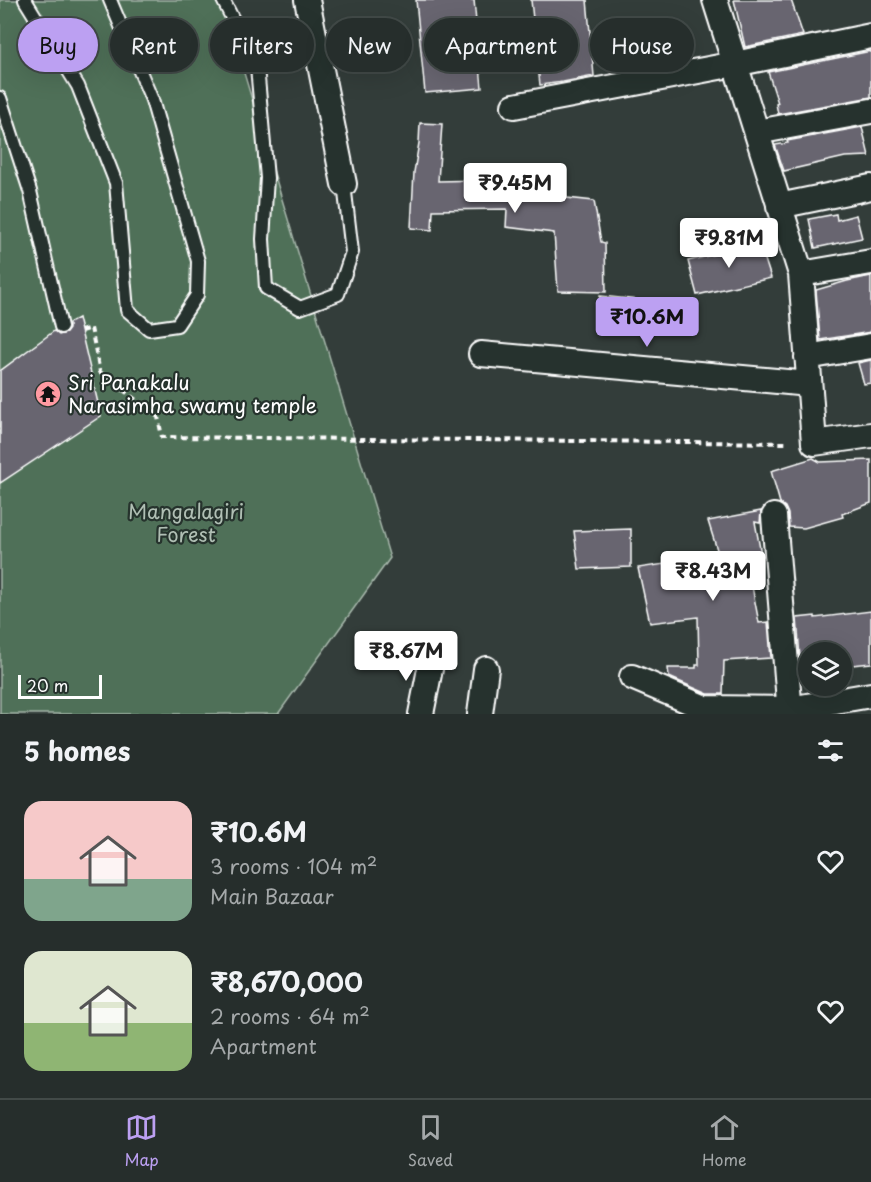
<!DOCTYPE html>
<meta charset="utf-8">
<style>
body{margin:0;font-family:"Playpen Sans",sans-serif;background:#2e3634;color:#f1f3f6;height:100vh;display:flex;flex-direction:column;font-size:22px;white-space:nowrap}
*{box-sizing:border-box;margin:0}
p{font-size:20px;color:#a4a8a9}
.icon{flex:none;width:33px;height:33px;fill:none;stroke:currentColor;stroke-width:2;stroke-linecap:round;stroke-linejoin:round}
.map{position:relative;height:714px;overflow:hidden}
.side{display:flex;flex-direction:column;background:#262e2c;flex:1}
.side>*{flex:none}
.banner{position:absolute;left:18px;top:18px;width:836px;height:54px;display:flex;gap:12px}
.buttons{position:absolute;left:798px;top:642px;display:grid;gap:12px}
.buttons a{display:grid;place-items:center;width:54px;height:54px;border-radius:50%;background:#262e2c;box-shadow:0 6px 24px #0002,0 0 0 2px #424a48;font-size:30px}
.scale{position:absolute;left:18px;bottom:15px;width:84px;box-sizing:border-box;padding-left:6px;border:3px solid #fff;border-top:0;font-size:16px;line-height:21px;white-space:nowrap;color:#fff;-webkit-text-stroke:4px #26332d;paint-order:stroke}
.price{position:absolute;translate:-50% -51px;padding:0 14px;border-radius:6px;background:#fff;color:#222;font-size:20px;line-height:39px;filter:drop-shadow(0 2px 3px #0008)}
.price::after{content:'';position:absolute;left:50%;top:36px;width:18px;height:14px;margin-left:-9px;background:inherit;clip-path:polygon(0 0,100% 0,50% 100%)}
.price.active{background:#bca0f2;color:#111}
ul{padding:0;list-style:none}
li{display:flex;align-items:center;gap:18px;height:150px;padding:0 24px}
li span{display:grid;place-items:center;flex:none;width:168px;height:120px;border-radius:18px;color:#555}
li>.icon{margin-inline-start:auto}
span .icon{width:72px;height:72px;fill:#fffc;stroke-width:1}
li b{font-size:26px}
h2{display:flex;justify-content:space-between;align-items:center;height:72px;padding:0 24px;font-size:26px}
.chip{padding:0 21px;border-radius:27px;background:#262e2c;box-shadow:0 6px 24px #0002,0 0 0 2px #424a48;font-size:21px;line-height:54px}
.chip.active{background:#bca0f2;color:#111}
.menu{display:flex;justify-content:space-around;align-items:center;height:84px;border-top:2px solid #424a48;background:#262e2c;font-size:16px;color:#a4a8a9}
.menu a{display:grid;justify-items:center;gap:3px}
.menu .active{color:#bca0f2}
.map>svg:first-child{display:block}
.green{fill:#507059;stroke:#a8b8ac;stroke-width:1.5}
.building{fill:#676570;stroke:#fff;stroke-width:1.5}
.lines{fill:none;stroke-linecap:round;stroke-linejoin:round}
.service-casing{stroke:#fff;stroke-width:16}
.minor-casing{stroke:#fff;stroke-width:28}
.path{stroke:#fff;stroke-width:4;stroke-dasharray:6 4.5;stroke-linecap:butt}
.service{stroke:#26332d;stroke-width:12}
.minor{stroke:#26332d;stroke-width:24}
.labels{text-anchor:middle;stroke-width:4.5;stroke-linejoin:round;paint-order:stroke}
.poi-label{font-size:20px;fill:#fff;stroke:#26332d;text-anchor:start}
.park-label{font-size:20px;fill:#b0bfb4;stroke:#26332d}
</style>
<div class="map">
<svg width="871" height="714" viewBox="0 0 871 714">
<rect width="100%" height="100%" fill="#333d3a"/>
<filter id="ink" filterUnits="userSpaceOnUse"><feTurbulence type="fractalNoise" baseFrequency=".0167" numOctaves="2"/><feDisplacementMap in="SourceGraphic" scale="12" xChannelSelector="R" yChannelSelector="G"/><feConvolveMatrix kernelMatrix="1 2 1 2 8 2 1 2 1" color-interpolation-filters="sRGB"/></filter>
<g filter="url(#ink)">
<path class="green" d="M 0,0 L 222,0 L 390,558 L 278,714 L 0,714 Z"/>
<path class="building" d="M 416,0 L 474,0 L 482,88 L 425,93 Z
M 531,0 L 587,0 L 594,76 L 563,82 L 540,85 Z
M 734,0 L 791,0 L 803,35 L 745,47 Z
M 871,51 L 871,97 L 778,114 L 776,104 L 778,103 L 768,72 Z
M 420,123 L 442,124 L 438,181 L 530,179 L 530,194 L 594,201 L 601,242 L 605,243 L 606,292 L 558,291 L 554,233 L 506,227 L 507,209 L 433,210 L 432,230 L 411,228 L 414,172 L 419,143 Z
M 862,127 L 869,156 L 845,157 L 784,171 L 775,145 L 788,143 L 787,141 Z
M 836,214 L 837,220 L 856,215 L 862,238 L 815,248 L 809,219 Z
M 760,244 L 771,278 L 697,295 L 688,261 L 716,254 Z
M 871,276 L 871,332 L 820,340 L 816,290 L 847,281 Z
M 600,296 L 640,300 L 637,333 L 599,331 Z
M 78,318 L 101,416 L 0,483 L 0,371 L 50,334 L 54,331 L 59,335 L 66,333 L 69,329 L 69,323 Z
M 871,360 L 871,383 L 864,384 L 858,363 Z
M 813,458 L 820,462 L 871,460 L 871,503 L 842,514 L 843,517 L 804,528 L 789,527 L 788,514 L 785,507 L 780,503 L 771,471 Z
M 761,511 L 760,523 L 755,522 L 761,554 L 746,555 L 759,623 L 768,622 L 771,658 L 724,661 L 723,694 L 708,694 L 669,677 L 668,668 L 696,668 L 696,665 L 699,665 L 698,617 L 650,623 L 638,568 L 719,556 L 708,521 Z
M 631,529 L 631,567 L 579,569 L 574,531 Z
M 871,611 L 871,663 L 842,666 L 842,652 L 808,652 L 808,670 L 801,671 L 797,618 L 815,616 L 815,618 Z"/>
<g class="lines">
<g class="service-casing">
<path id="service" d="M 25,0 L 78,86 L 116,183 L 127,310 L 149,329 L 177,325 L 197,295 L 198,261 L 152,100 L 110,0
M 223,0 L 257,67 L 267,178 L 263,239 L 266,288 L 300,308 L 338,294 L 352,252 L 344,184
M 0,98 L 30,191 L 61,327"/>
</g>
<g class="minor-casing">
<path id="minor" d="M 307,0 L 344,184
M 715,0 L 801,274 L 814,443 L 871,435
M 514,106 L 735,64 L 871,36
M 757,132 L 871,111
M 779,206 L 871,187
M 801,274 L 871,262
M 481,354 L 809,384
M 807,357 L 871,346
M 774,516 L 790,714
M 632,677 L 705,708 L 789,709 L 871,695
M 421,714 L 432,659
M 480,714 L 486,669"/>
</g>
<path class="path" d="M 81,331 L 91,328 L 100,372 L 158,417 L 162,437 L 789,443"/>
<use href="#service" class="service"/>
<use href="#minor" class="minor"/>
</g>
</g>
<defs>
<g id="temple-disc" transform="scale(1.35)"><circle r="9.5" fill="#ff9aa2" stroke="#26332d"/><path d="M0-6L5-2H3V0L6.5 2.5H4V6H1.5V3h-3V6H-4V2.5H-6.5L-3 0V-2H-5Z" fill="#111"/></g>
</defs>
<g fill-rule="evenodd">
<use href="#temple-disc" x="48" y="394"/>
</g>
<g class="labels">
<g class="poi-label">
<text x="68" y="390">Sri Panakalu<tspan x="68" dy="23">Narasimha swamy temple</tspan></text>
</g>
<g class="park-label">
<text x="186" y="519">Mangalagiri<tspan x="186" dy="23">Forest</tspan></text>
</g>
</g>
</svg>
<div class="buttons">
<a><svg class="icon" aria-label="layers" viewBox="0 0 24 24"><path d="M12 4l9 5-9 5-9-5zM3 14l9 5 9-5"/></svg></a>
</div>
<div class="scale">20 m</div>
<b class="price" style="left:515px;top:214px">₹9.45M</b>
<b class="price" style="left:729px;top:269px">₹9.81M</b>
<b class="price active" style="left:647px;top:348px">₹10.6M</b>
<b class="price" style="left:713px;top:602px">₹8.43M</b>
<b class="price" style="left:406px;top:682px">₹8.67M</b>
<div class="banner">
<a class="chip active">Buy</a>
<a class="chip">Rent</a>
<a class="chip">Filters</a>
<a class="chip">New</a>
<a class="chip">Apartment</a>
<a class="chip">House</a>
</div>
</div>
<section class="side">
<h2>5 homes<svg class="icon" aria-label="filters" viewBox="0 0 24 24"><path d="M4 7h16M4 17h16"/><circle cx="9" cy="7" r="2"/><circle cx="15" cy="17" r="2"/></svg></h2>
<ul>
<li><span style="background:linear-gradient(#f6c9c9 65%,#7fa58c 0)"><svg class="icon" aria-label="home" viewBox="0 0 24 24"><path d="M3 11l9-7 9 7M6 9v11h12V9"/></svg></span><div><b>₹10.6M</b><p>3 rooms · 104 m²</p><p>Main Bazaar</p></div><svg class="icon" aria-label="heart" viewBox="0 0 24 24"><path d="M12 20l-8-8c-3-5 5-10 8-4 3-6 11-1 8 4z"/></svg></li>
<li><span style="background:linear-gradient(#dfe7d0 60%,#8fb573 0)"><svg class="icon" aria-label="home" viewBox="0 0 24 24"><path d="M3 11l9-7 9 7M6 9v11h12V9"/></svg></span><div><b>₹8,670,000</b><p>2 rooms · 64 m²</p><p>Apartment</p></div><svg class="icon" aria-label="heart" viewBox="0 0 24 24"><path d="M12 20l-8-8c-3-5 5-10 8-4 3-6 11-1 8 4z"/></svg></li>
</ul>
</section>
<nav class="menu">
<a class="active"><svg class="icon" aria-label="map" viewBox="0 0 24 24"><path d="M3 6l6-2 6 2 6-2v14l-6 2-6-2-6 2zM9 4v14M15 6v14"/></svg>Map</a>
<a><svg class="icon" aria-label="saved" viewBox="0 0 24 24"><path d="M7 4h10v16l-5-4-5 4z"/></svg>Saved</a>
<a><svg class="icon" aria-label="home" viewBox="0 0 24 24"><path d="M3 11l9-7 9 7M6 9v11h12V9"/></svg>Home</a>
</nav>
